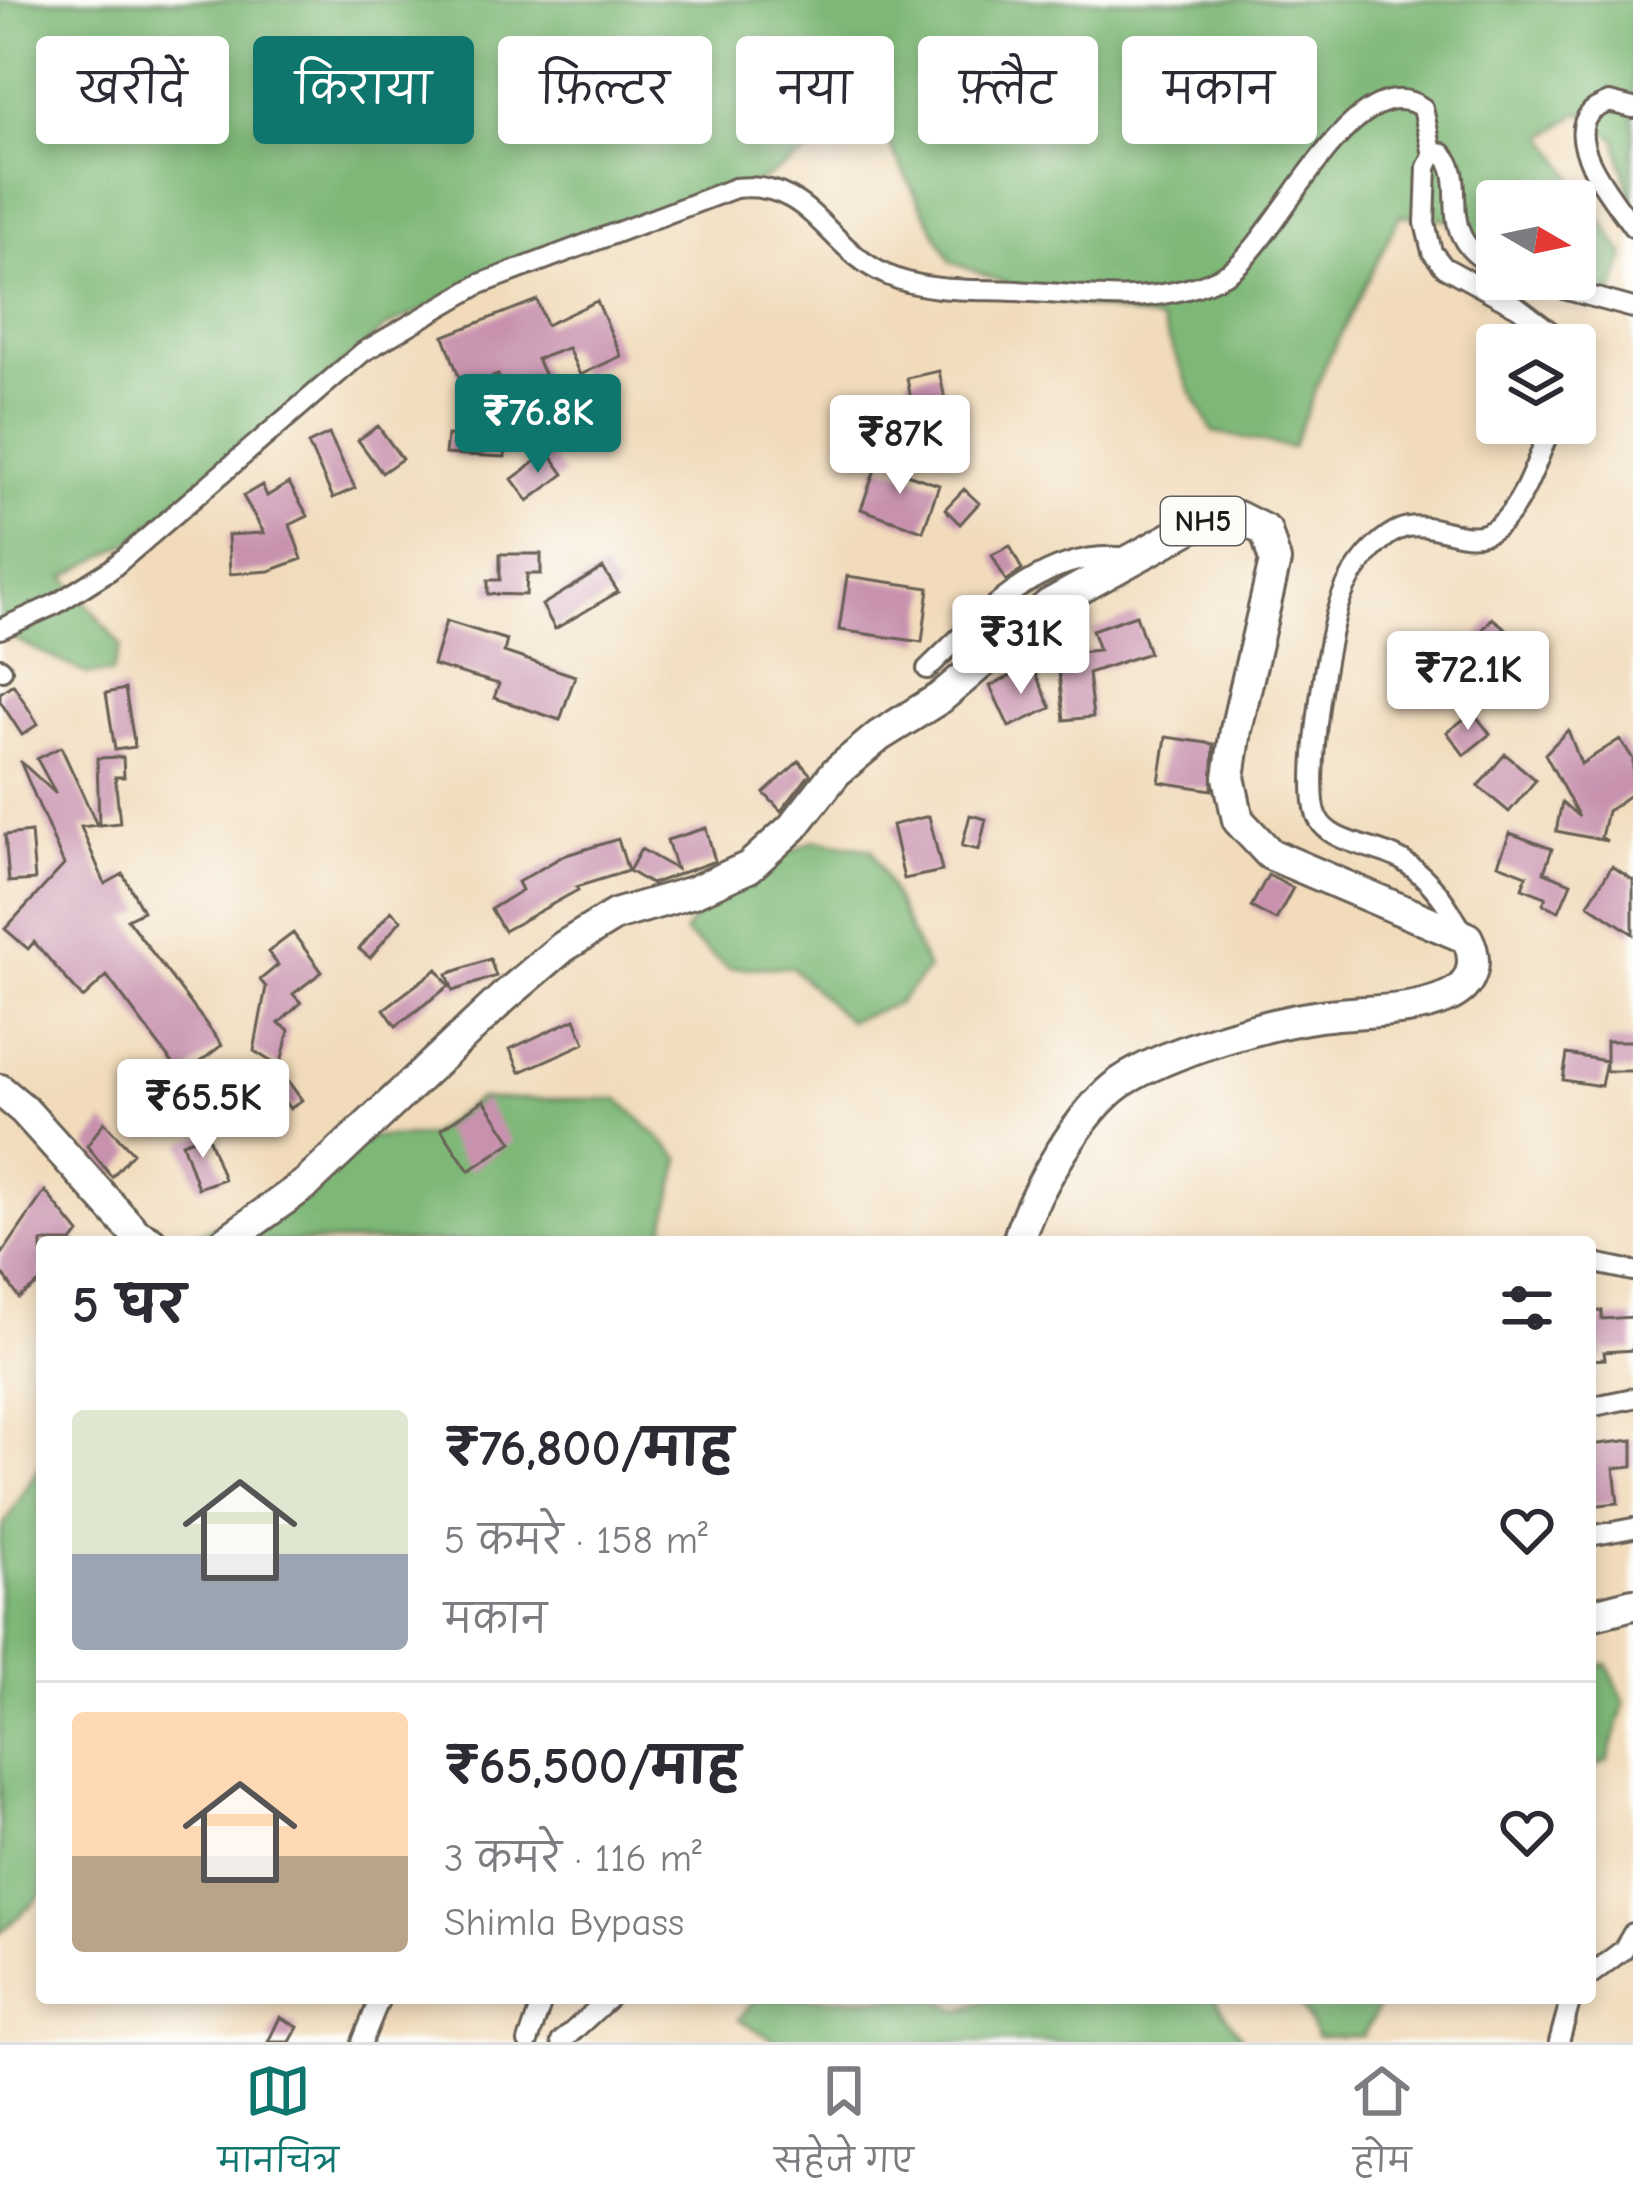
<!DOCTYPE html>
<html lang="hi">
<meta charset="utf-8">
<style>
body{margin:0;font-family:"Comic Neue","Playpen Sans Deva",sans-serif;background:#f7f7f7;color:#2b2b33;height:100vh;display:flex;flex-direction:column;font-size:45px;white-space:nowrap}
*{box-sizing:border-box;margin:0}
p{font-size:39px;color:#7c7c81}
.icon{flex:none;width:66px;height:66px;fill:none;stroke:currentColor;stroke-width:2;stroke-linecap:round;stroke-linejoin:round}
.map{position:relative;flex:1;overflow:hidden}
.side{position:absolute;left:36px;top:1236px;width:1560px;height:768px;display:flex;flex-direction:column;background:#fff;border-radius:12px;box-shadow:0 6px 18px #0003}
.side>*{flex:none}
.hud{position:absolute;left:36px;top:36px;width:1563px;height:108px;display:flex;gap:24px}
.needle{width:78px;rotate:99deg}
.tools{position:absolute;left:1476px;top:180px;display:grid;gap:24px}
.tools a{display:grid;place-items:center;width:120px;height:120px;border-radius:12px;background:#fff;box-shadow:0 6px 18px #0003;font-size:60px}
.price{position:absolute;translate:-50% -102px;padding:0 27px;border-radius:12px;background:#fff;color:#222;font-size:39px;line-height:78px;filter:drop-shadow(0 3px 6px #0008)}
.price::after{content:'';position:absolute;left:50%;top:72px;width:36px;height:27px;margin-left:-18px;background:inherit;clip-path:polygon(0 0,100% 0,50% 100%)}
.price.selected{background:#0f766e;color:#fff}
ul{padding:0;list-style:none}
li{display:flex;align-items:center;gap:36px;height:300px;padding:0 36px}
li+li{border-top:3px solid #e1e1e2}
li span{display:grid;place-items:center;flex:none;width:336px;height:240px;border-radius:12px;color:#555}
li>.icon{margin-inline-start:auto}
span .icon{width:144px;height:144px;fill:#fffc;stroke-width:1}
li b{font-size:51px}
h2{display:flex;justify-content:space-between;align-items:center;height:144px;padding:0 36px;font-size:51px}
.chip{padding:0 42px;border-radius:12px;background:#fff;box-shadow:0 6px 18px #0003;font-size:42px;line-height:108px}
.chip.selected{background:#0f766e;color:#fff}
.tabs{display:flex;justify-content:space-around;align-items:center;height:168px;border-top:3px solid #e1e1e2;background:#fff;font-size:33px;color:#7c7c81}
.tabs a{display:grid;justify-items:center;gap:6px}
.tabs .selected{color:#0f766e}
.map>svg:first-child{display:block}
.forest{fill:#7eb877;stroke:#4d6a4a;stroke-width:3}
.building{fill:#c892af}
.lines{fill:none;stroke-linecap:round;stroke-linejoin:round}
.minor-casing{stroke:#675f54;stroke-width:24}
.highway-casing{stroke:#675f54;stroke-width:36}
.minor{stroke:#fff;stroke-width:18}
.highway{stroke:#fff;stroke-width:30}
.labels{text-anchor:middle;stroke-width:9;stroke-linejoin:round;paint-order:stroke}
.shield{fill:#fdfcf7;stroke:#605f5e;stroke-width:3}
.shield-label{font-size:30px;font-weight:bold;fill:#1c1c1c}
</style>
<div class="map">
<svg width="1633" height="2042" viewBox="0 0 1633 2042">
<rect width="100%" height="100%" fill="#fdfcf7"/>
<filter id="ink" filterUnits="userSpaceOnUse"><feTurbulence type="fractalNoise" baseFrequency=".00833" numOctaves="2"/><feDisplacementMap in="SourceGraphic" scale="24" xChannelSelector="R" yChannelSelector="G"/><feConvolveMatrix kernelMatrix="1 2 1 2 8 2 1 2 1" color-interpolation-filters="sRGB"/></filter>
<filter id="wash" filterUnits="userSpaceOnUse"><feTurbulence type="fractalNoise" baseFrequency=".004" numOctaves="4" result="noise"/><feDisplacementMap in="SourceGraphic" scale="48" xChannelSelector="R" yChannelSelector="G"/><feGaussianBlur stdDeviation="2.7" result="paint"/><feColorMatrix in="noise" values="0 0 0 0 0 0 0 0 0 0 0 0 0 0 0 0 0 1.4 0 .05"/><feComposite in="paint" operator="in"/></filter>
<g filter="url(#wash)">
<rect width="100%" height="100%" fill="#f1dbbb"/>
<path class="forest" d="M 0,0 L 1633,0 L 1633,209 L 1616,139 L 1581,112 L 1546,136 L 1625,256 L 1614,293 L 1552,279 L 1575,279 L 1575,201 L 1497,201 L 1497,254 L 1467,241 L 1449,220 L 1400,215 L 1325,366 L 1292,448 L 1213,432 L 1190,389 L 1161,321 L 1047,299 L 951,262 L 886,139 L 836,137 L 744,190 L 592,231 L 386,327 L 134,540 L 65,577 L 121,646 L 112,673 L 87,674 L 0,632 Z
M 815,840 L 872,849 L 928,970 L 897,1004 L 848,1021 L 791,967 L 728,968 L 684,933 L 715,888 Z
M 478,1099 L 619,1099 L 681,1159 L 661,1242 L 180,1242 L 288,1192 L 371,1137 L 427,1136 Z
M 42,1462 L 42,1895 L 0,1933 L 0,1539 L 3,1526 Z
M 1607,1664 L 1625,1703 L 1608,1760 L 1590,1769 L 1590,1665 Z
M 756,1998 L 938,1998 L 960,2011 L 992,1998 L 1214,1998 L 1245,2042 L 777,2042 L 739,2019 Z
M 1297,1998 L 1383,1998 L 1363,2036 L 1317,2037 Z"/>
<g id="blocks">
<path class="building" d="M 537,300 L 546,325 L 597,301 L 621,356 L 580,375 L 568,348 L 537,359 L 572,433 L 534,451 L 498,375 L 463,388 L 444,336 Z
M 939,371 L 945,399 L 912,405 L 907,378 Z
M 378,426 L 402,459 L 382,473 L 358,440 Z
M 329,434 L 355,488 L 333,498 L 308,444 Z
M 447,435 L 506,439 L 505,457 L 445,454 Z
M 548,452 L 564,474 L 528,501 L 512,479 Z
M 877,464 L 939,485 L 923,531 L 861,509 Z
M 289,483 L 308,516 L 290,525 L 302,559 L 269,571 L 230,574 L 228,535 L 264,533 L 243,496 L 262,485 L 267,496 Z
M 964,489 L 979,503 L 960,524 L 945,509 Z
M 1010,546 L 1022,570 L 1006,581 L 992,555 Z
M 500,554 L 541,554 L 541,574 L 527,574 L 526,595 L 488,594 L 488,580 L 500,580 Z
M 603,568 L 618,592 L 555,629 L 542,605 Z
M 847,576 L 929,588 L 922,642 L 839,630 Z
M 1136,615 L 1149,653 L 1088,673 L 1093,717 L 1064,720 L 1057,654 L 1099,650 L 1092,630 Z
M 1492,618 L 1513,634 L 1487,667 L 1466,651 Z
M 446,621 L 507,640 L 504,652 L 575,676 L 560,720 L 494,698 L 499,684 L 433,665 Z
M 1032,666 L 1051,708 L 1009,727 L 990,686 Z
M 13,684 L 38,724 L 22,735 L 0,701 L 0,693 Z
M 125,689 L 135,747 L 115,750 L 106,693 Z
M 1473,712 L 1490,734 L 1464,755 L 1447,732 Z
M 1568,730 L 1581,764 L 1620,739 L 1633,759 L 1633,793 L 1607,811 L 1601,837 L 1607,841 L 1556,831 L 1562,802 L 1579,817 L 1545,754 Z
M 1166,737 L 1214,744 L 1212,790 L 1159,782 Z
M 61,747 L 97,825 L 81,827 L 105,884 L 123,874 L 143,911 L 127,919 L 222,1045 L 182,1076 L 107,976 L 83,998 L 34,942 L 28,949 L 5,929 L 64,865 L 20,761 L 56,794 L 37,759 Z
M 1505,754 L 1536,780 L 1509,812 L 1478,786 Z
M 123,757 L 124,777 L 115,777 L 120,823 L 99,825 L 97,758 Z
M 799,761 L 810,774 L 781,811 L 764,793 Z
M 970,815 L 986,819 L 979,850 L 962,846 Z
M 929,816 L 942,871 L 904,879 L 892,825 Z
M 706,828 L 715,861 L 651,884 L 629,871 L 641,849 L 676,869 L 667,840 Z
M 31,832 L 35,880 L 9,882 L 5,835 Z
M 1510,833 L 1552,849 L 1544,872 L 1571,883 L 1559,911 L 1543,904 L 1546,897 L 1522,888 L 1527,875 L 1498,864 Z
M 618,839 L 628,871 L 576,887 L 578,890 L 504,931 L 491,909 L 522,890 L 518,882 L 563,856 Z
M 1612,866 L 1633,880 L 1633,934 L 1588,904 Z
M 1268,875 L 1293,888 L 1276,920 L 1251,907 Z
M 391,911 L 401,920 L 370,958 L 359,949 Z
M 293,933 L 322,972 L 293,994 L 301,1003 L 279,1023 L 289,1030 L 280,1067 L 254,1051 L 266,987 L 260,980 L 278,965 L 268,952 Z
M 490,959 L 496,976 L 453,991 L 447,974 Z
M 437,969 L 449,986 L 396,1026 L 384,1009 Z
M 575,1019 L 585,1043 L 520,1072 L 510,1049 Z
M 1606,1041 L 1633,1041 L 1633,1071 L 1606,1071 Z
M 1567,1054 L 1606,1061 L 1601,1086 L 1563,1080 Z
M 278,1068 L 302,1100 L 290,1109 L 266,1077 Z
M 484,1100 L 512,1142 L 469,1171 L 441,1129 Z
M 104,1122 L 133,1153 L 112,1177 L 87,1146 Z
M 207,1134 L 224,1179 L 198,1188 L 182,1143 Z
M 45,1191 L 79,1233 L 72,1242 L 42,1242 L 42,1281 L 19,1298 L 0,1269 L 0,1257 Z
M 1602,1311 L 1602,1319 L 1633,1317 L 1633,1350 L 1604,1352 L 1605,1359 L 1590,1360 L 1590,1312 Z
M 1633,1440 L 1633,1466 L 1614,1468 L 1618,1503 L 1590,1506 L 1590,1445 Z
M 280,2017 L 298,2027 L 290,2042 L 268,2042 Z"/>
</g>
</g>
<g filter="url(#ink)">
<use href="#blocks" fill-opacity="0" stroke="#675f54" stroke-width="3"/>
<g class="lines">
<g class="minor-casing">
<path id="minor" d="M 1633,108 L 1609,102 C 1603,105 1596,107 1591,112 C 1562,141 1616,202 1633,227
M 1497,267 C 1429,237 1473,182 1442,153 L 1433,155 L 1427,167 L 1425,223 L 1432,252 L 1444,267 L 1518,307 L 1568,345
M 1527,279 L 1633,308
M 0,629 L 56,604 L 110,570 L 363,352 L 480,284 L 735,188 C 812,179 826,249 887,275 C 933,295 984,288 1032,292 C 1090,295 1128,304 1187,289 C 1200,286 1217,279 1229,272 C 1278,240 1354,60 1423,108 L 1433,155
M 0,668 L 2,670
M 927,669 C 982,616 1045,546 1129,558
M 1466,938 C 1450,908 1433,880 1403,861 C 1379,845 1328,845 1317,816 C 1304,782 1327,634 1341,598 C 1350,573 1380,532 1408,527 C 1437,521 1470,549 1497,527 C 1525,504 1538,455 1553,423
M 1590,1262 L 1633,1271
M 1590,1407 L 1633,1398
M 1590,1536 L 1633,1528
M 1590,1975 L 1623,1950 L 1633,1933
M 362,2042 L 380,1998
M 528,2042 L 543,1998
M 561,2042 L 609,1998
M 1559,2042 L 1571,1998"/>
</g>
<g class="highway-casing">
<path id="highway" d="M 0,1090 L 24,1110 L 136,1234 L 151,1242
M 225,1242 L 307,1183 L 504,997 L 563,947 L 615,915 L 693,892 L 749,867 L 793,827 L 836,772 L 879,736 L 940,698 L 1049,605 L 1204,520 L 1238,517 L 1266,531 L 1275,561 L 1236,730 L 1229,777 L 1238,820 L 1270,854 L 1467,938 C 1479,962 1473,986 1447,997 C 1410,1014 1360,1010 1320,1016 C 1264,1024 1169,1051 1121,1082 C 1081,1109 1031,1196 1018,1242
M 1590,1615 L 1633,1604"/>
</g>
<use href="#minor" class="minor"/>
<use href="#highway" class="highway"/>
</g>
</g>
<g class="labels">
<rect class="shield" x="1161" y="497" width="84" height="48" rx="9"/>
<g class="shield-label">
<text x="1203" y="531">NH5</text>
</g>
</g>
</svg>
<div class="tools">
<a><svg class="needle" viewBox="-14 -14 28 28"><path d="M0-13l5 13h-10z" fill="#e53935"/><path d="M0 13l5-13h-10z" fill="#7c7c81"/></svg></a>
<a><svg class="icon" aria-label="layers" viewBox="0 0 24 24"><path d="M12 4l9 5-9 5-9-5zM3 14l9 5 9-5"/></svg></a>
</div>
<b class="price selected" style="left:538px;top:476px">₹76.8K</b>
<b class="price" style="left:900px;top:497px">₹87K</b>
<b class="price" style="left:1021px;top:697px">₹31K</b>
<b class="price" style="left:1468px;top:733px">₹72.1K</b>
<b class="price" style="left:203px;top:1161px">₹65.5K</b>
<div class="hud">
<a class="chip">खरीदें</a>
<a class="chip selected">किराया</a>
<a class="chip">फ़िल्टर</a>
<a class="chip">नया</a>
<a class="chip">फ़्लैट</a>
<a class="chip">मकान</a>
</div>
<section class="side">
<h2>5 घर<svg class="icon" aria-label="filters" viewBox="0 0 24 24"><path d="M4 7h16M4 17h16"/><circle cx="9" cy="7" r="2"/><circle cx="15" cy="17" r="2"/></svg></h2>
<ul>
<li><span style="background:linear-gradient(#dfe7d0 60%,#9aa5b1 0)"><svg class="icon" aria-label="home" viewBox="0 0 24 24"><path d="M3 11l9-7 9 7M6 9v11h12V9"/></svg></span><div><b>₹76,800/माह</b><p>5 कमरे · 158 m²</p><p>मकान</p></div><svg class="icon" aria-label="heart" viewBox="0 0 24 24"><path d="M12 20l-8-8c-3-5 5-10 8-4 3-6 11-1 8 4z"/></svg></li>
<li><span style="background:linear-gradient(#ffd9b3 60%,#b9a48a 0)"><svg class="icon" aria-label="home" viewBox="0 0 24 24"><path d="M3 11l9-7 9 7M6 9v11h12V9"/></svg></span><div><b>₹65,500/माह</b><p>3 कमरे · 116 m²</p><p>Shimla Bypass</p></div><svg class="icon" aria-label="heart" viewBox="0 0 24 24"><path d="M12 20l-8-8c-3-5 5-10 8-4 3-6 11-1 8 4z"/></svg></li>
</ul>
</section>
</div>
<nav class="tabs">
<a class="selected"><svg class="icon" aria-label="map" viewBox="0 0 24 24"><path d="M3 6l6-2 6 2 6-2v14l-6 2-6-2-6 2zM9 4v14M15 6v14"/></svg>मानचित्र</a>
<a><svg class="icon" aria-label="saved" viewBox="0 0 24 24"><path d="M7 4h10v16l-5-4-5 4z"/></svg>सहेजे गए</a>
<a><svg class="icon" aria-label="home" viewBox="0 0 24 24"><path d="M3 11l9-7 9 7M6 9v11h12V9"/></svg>होम</a>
</nav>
